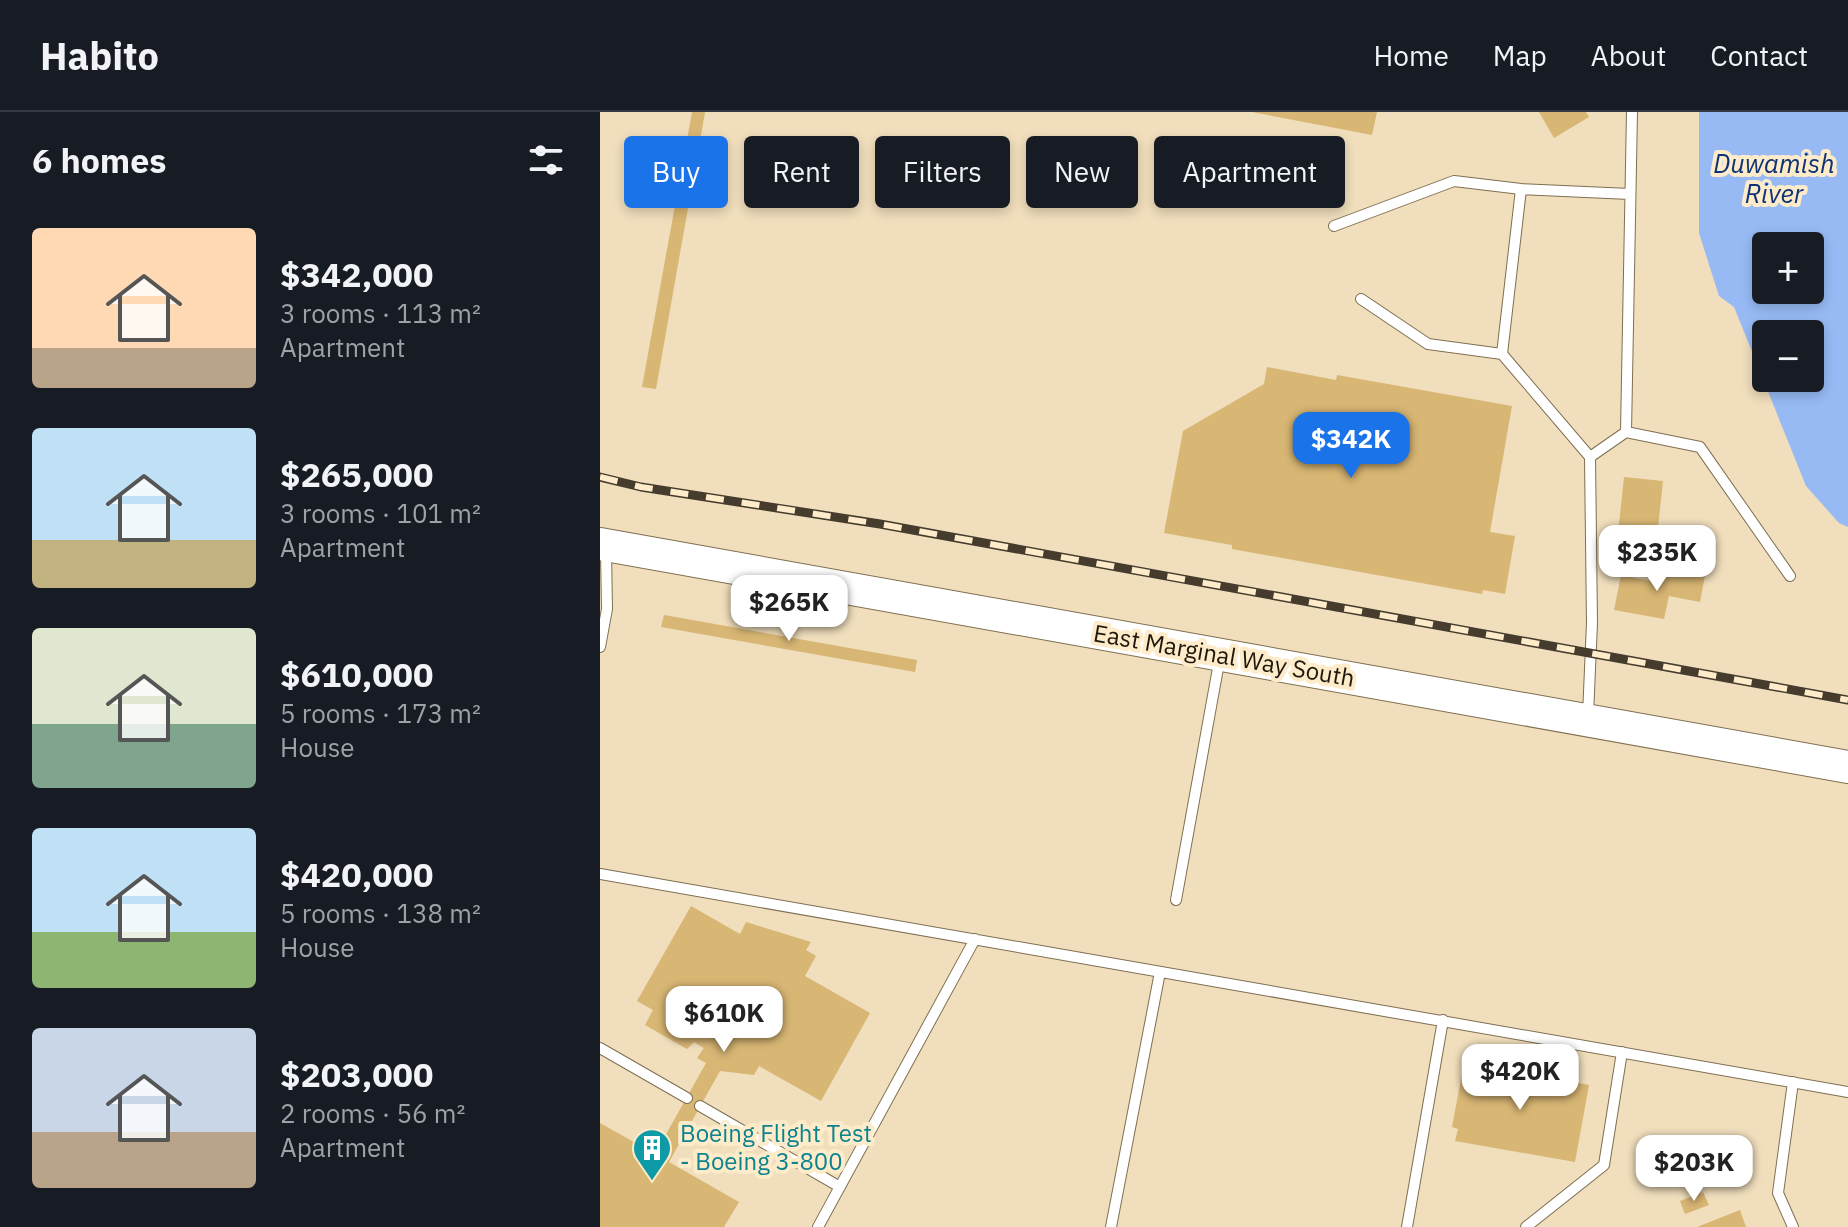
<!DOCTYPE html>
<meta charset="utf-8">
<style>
body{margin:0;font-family:"IBM Plex Sans",sans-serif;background:#242831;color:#f1f3f6;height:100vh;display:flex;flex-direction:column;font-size:30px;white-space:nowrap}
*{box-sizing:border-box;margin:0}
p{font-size:26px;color:#9ea1a6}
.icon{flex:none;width:44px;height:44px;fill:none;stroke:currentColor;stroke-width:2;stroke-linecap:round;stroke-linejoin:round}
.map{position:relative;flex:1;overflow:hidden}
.side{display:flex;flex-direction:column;background:#171b24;width:600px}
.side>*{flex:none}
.top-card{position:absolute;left:24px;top:24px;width:760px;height:72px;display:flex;gap:16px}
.tools{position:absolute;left:1152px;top:120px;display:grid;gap:16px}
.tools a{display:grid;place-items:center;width:72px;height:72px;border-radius:8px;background:#171b24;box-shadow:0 4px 12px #0003;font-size:40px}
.price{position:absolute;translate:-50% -68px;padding:0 18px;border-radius:16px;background:#fff;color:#222;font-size:26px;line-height:52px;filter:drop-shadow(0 2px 4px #0008)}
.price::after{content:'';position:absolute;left:50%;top:48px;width:24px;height:18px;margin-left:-12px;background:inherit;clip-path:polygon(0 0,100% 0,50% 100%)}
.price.current{background:#1a73e8;color:#fff}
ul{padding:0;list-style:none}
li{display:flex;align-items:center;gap:24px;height:200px;padding:0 32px}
li span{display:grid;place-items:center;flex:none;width:224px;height:160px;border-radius:8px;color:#555}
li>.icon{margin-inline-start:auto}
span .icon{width:96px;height:96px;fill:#fffc;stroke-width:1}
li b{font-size:34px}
h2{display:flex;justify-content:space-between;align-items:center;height:96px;padding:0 32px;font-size:34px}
.pill{padding:0 28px;border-radius:8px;background:#171b24;box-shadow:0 4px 12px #0003;font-size:28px;line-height:72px}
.pill.current{background:#1a73e8;color:#fff}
header{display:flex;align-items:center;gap:48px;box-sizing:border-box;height:112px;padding:0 40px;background:#171b24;border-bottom:2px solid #363941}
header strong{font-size:38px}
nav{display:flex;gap:44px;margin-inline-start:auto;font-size:28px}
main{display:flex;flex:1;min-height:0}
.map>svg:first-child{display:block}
.water{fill:#97baf5;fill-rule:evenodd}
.building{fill:#d8b674}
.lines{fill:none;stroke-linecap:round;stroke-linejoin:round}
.service-casing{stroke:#7f6f51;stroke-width:12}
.primary-casing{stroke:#7f6f51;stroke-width:34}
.service{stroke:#fff;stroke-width:10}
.primary{stroke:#fff;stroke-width:32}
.rail-casing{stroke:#453c2d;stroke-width:9}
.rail{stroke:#fdebc9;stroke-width:6;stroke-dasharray:18;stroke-linecap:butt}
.labels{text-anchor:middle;stroke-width:8;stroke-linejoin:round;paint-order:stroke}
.street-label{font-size:24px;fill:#1f190d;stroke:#fdebc9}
.culture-label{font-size:24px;fill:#0d838f;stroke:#fdebc9;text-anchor:start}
.water-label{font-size:26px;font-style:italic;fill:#0d3376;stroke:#fdebc9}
</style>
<header>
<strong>Habito</strong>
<nav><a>Home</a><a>Map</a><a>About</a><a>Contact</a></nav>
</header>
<main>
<section class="side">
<h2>6 homes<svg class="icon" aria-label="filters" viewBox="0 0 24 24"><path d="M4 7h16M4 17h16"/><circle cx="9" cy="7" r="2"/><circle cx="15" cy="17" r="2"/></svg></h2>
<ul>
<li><span style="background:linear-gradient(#ffd9b3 75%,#b9a48a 0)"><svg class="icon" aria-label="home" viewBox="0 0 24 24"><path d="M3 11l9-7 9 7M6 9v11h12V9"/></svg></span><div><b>$342,000</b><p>3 rooms · 113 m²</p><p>Apartment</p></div></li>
<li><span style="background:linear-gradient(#bfe0f5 70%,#c2b280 0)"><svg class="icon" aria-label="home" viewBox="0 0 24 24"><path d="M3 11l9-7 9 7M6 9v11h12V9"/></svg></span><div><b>$265,000</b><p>3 rooms · 101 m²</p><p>Apartment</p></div></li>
<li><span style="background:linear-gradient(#dfe7d0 60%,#7fa58c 0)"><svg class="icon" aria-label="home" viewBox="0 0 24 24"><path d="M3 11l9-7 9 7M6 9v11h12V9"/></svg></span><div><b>$610,000</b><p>5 rooms · 173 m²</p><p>House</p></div></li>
<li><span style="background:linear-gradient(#bfe0f5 65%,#8fb573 0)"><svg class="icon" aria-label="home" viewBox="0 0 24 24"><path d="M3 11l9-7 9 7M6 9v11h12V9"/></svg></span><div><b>$420,000</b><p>5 rooms · 138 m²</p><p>House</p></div></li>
<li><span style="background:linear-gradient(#c9d6e8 65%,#b9a48a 0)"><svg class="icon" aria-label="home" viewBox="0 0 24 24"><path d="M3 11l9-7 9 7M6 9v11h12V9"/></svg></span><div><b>$203,000</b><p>2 rooms · 56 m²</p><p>Apartment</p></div></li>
</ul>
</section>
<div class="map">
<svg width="1248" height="1115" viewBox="0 0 1248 1115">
<rect width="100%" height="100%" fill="#f0debc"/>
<path class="water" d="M 1099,0 L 1248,0 L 1248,415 L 1239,411 L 1206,374 L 1134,195 L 1119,184 L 1099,121 ZM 1166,134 L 1210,134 L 1210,178 L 1166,178 ZM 1166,222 L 1210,222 L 1210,266 L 1166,266 Z"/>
<path class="building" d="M 92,0 L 105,0 L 56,277 L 42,275 Z
M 652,0 L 777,0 L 772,23 Z
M 939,0 L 986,0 L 989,5 L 954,26 Z
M 667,255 L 736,268 L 737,263 L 912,294 L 890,420 L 915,424 L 905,482 L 883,478 L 882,482 L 632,437 L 632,433 L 564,421 L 583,319 L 664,272 Z
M 1024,365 L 1063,369 L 1057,425 L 1018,421 Z
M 1063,456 L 1105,464 L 1100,490 L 1069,484 L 1064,507 L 1014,498 L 1021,463 L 1060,471 Z
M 64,503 L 317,548 L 315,560 L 61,515 Z
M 91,794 L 140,822 L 146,810 L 211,830 L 206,838 L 216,844 L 205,864 L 270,901 L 221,989 L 159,954 L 154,963 L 120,959 L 69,1050 L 139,1090 L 124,1115 L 0,1115 L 0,1011 L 55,1042 L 106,951 L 97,946 L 104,936 L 94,930 L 87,937 L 45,913 L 53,898 L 37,889 Z
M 869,951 L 989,973 L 975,1050 L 855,1029 L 858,1017 L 852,1015 L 862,962 L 867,963 Z
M 1103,1080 L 1109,1093 L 1085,1102 L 1080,1089 Z
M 1140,1098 L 1146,1115 L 1097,1115 Z"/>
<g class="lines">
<g class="service-casing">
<path id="service" d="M 921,77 L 1030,82
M 734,114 L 854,69 L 921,77 L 902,242 L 828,232 L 761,187
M 902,242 L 990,345
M 1026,320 L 1100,335 L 1190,464
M 0,535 L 7,497 L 6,439
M 988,603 L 992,511 L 990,345 L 1026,320 L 1032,0
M 0,762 L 1248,980
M 576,788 L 620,545
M 0,936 L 87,986
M 100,994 L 240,1075
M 218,1115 L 375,827
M 511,1115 L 560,860
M 807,1115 L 843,908
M 926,1115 L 1004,1053 L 1022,940
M 1193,1115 L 1178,1081 L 1193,970"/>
</g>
<g class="primary-casing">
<path id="primary" d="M 0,432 L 1248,655"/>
</g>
<use href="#service" class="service"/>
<use href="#primary" class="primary"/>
<g class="rail-casing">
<path id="rail" d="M 0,365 L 41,375 L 280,412 L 1248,588"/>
</g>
<use href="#rail" class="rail"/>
</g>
<defs>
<g id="building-pin" transform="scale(2)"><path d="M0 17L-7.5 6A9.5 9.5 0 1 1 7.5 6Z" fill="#0f9aa8" stroke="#fdebc9"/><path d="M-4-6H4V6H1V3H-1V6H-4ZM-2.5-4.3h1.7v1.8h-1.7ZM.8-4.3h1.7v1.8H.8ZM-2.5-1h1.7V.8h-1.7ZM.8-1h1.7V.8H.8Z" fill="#fff"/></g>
</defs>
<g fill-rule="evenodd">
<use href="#building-pin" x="52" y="1036"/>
</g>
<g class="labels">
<g class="street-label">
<text transform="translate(624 544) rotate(10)" y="8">East Marginal Way South</text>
</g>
<g class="culture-label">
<text x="80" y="1030">Boeing Flight Test<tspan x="80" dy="28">- Boeing 3-800</tspan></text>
</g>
<g class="water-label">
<text x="1174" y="61">Duwamish<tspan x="1174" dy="30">River</tspan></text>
</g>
</g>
</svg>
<div class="tools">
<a>+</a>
<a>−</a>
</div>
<b class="price current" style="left:751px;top:368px">$342K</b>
<b class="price" style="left:1057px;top:481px">$235K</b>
<b class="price" style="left:189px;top:531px">$265K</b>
<b class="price" style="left:124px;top:942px">$610K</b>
<b class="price" style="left:920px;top:1000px">$420K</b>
<b class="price" style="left:1094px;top:1091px">$203K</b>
<div class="top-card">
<a class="pill current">Buy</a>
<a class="pill">Rent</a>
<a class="pill">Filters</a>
<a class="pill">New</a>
<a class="pill">Apartment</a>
</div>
</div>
</main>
